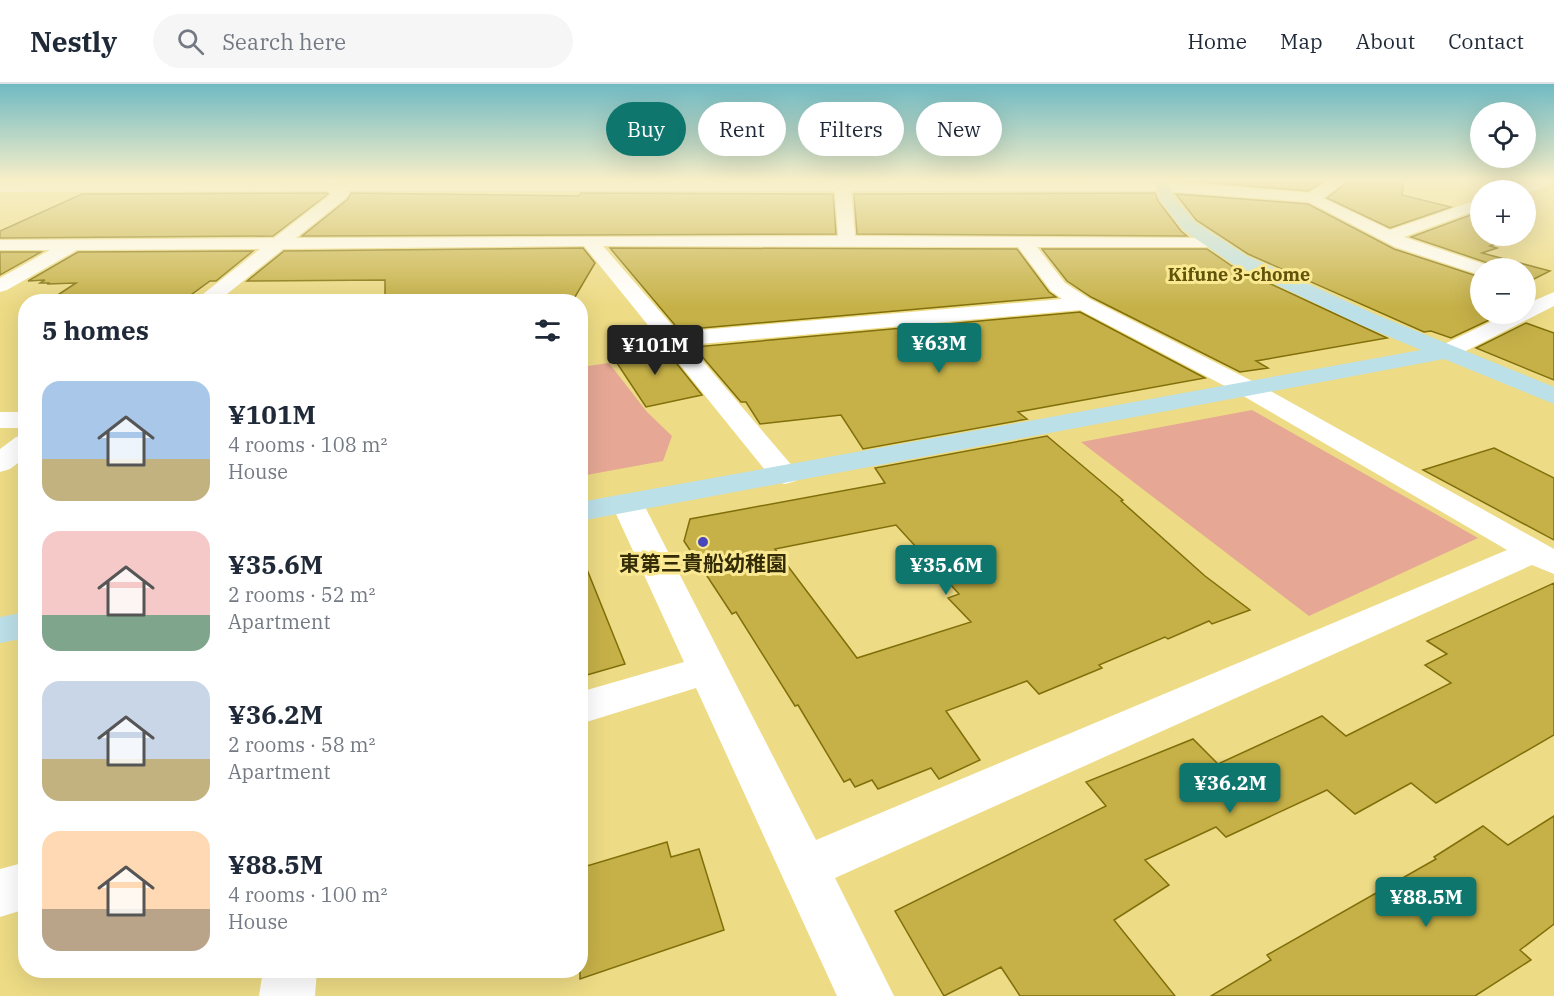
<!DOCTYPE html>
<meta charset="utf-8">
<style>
body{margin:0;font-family:"IBM Plex Serif","Noto Sans JP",serif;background:#f6f6f7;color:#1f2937;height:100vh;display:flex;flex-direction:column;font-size:22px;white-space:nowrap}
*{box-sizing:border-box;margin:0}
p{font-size:20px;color:#747a83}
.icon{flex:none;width:33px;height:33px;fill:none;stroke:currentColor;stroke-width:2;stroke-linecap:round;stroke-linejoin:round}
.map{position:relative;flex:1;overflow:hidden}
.side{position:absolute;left:18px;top:210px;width:570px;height:684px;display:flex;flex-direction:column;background:#fff;border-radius:24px;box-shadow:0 6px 24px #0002}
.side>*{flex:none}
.top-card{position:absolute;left:606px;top:18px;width:570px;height:54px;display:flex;gap:12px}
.buttons{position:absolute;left:1470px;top:18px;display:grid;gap:12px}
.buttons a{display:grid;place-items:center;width:66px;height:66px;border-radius:50%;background:#fff;box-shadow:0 6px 24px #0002;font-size:30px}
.price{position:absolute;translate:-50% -51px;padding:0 14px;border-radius:6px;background:#0f766e;color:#fff;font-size:20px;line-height:39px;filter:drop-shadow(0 2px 3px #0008)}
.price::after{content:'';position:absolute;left:50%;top:36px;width:18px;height:14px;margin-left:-9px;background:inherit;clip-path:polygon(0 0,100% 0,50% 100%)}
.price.active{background:#222;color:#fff}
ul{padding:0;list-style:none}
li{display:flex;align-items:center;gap:18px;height:150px;padding:0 24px}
li span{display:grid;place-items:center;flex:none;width:168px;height:120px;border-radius:18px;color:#555}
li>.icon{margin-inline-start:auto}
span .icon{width:72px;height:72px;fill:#fffc;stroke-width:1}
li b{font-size:26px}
h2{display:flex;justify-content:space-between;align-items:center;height:72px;padding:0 24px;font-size:26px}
.tag{padding:0 21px;border-radius:27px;background:#fff;box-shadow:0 6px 24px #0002;font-size:21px;line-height:54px}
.tag.active{background:#0f766e;color:#fff}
header{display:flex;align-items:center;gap:36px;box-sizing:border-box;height:84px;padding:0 30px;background:#fff;border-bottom:2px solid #e0e1e3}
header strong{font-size:28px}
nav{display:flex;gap:33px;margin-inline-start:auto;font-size:21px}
.search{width:420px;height:54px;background:#f6f6f7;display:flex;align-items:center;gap:15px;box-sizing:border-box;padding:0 21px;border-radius:33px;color:#747a83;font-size:22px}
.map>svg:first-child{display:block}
.green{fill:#e6a895}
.building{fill:#c6b148;stroke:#806f0a;stroke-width:1.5;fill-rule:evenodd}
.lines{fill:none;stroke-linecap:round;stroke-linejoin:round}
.street{fill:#fff;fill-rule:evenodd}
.secondary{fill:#bce0e8;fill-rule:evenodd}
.poi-dot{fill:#4846bc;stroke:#fbe992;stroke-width:2}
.labels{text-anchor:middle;stroke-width:6;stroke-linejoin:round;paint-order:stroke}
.far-neighbourhood-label{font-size:18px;font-weight:bold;fill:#61540a;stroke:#fbe992}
.poi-label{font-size:21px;font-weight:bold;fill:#332c06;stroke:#fbe992}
</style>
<header>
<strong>Nestly</strong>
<div class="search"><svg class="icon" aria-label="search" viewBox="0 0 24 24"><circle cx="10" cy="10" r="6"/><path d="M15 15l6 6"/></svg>Search here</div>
<nav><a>Home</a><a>Map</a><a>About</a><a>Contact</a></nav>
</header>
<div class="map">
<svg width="1554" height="912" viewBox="0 0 1554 912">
<rect width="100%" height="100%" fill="#eddb85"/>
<path class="green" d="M 609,279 L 647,328 L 672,352 L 663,377 L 581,392 L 581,283 Z
M 1252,326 L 1478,454 L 1309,532 L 1081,358 Z"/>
<path class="building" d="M 116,95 L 323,95 L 114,96 Z
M 1169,95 L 1328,95 L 1308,107 Z
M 1351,95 L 1404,95 L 1402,111 L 1451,123 L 1390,144 L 1327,114 Z
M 351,109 L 579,112 L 581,109 L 833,110 L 836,150 L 302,152 L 348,115 Z
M 1155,109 L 1158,117 L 1181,147 L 1187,152 L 857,150 L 854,110 Z
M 82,110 L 327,109 L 328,110 L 273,152 L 0,154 L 0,147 Z
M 1176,110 L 1308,120 L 1394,165 L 1480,193 L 1480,230 L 1502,230 L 1451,254 L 1431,247 L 1424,248 L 1248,170 L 1196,136 Z
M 1476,129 L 1480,130 L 1480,152 L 1516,152 L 1490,162 L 1497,164 L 1482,169 L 1550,187 L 1526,199 L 1526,184 L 1491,184 L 1488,179 L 1411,153 Z
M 583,164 L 595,179 L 572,218 L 385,218 L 385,196 L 247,197 L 284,167 Z
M 610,164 L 1017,165 L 1049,208 L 1056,213 L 679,246 Z
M 1042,165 L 1207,165 L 1232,182 L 1387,254 L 1256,277 L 1268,284 L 1240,288 L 1091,213 L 1067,197 Z
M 253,167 L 216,197 L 210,197 L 188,213 L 166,213 L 161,218 L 47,218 L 76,199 L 47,200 L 50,199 L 40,199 L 45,196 L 28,197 L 78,168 Z
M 0,168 L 41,168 L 0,191 Z
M 1080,228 L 1205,294 L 1018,328 L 1027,335 L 863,365 L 841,331 L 760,340 L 746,318 L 741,318 L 694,263 Z
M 1526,239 L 1554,249 L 1554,296 L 1476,264 Z
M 661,260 L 702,311 L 646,323 L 611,270 Z
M 1047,352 L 1123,416 L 1121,417 L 1205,492 L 1250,526 L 1212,540 L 1209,537 L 1168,555 L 1165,553 L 1099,581 L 1102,584 L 1039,610 L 1027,597 L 946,627 L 980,676 L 939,695 L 931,684 L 878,705 L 872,696 L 855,703 L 850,695 L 844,698 L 798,621 L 795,622 L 736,528 L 732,530 L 684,457 L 690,435 L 885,399 L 875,384 ZM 896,441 L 959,510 L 948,514 L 971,538 L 857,574 L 775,465 Z
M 1494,364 L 1554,394 L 1554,456 L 1423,386 Z
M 580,473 L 582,473 L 625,580 L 580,593 Z
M 1554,499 L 1554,651 L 1436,719 L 1411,699 L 1355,730 L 1327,706 L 1226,753 L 1216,743 L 1145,776 L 1169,801 L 1114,836 L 1175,912 L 1020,912 L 1001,883 L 944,912 L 895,827 L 1106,722 L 1086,698 L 1193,655 L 1218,680 L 1322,632 L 1346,652 L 1451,599 L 1425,581 L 1447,570 L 1427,557 Z
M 1554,732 L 1554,840 L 1520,866 L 1531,876 L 1475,912 L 1211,912 L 1271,876 L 1267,871 L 1436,775 L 1434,773 L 1483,742 L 1508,761 Z
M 667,758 L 671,773 L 699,765 L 724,846 L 580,895 L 580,784 Z"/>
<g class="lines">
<path class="street" d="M 325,95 L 337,95 L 339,98 L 835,98 L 835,95 L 849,95 L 850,98 L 1163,97 L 1309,109 L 1332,95 L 1349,95 L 1323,114 L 1390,146 L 1480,115 L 1480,125 L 1404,153 L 1487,181 L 1489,184 L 1480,184 L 1480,191 L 1395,163 L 1309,118 L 1163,107 L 851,107 L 855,152 L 1219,154 L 1222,158 L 1219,162 L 1213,163 L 1037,163 L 1065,199 L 1090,215 L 1258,300 L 1554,465 L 1554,490 L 1532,481 L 835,794 L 894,912 L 837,912 L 696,604 L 580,640 L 580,608 L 684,578 L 611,419 L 616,412 L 627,410 L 638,412 L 643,419 L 816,756 L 1507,466 L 1240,310 L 1080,226 L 689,261 L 800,391 L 796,397 L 785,400 L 774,397 L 584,162 L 283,165 L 217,218 L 193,218 L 260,165 L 77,166 L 7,206 L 0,208 L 0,194 L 50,166 L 0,166 L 0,156 L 274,154 L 331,110 L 328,107 L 0,108 L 0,98 L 324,98 ZM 347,107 L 835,107 L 838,152 L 296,154 L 347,113 L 349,110 ZM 603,162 L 1018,163 L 1051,207 L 1062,215 L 678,248 Z
M 1536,95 L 1554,95 L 1554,99 L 1526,109 L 1526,106 L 1511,106 L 1514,103 Z
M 1554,208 L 1554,222 L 1454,273 L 1446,275 L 1438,273 L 1434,268 L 1438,263 L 1507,230 L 1526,230 L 1526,220 Z
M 0,328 L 26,328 L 26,344 L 0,344 Z
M 26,351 L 26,373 L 10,385 L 0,388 L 0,365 L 16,353 Z
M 26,778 L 26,825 L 0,833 L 0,785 Z
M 263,886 L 317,886 L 315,912 L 259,912 Z"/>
<path class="secondary" d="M 1153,95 L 1167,95 L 1175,115 L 1195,138 L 1247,172 L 1377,231 L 1554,303 L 1554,320 L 1444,275 L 580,437 L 580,418 L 1421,266 L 1361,241 L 1233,180 L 1183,146 L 1160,116 Z
M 26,528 L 26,554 L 0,559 L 0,533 Z"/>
</g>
<linearGradient id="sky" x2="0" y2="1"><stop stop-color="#70bac3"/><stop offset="0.43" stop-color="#f7efc8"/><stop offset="1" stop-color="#f7efc8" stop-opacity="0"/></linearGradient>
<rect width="1554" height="223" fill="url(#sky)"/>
<circle class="poi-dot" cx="703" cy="458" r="6"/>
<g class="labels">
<g class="far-neighbourhood-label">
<text x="1239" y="197">Kifune 3-chome</text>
</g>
<g class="poi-label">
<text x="703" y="487">東第三貴船幼稚園</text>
</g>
</g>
</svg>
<div class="buttons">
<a><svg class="icon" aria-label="locate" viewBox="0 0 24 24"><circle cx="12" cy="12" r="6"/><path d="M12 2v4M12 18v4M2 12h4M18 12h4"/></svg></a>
<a>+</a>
<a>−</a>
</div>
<b class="price" style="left:939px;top:290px">¥63M</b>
<b class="price active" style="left:655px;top:292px">¥101M</b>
<b class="price" style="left:946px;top:512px">¥35.6M</b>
<b class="price" style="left:1230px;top:730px">¥36.2M</b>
<b class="price" style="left:1426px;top:844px">¥88.5M</b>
<div class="top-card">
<a class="tag active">Buy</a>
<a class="tag">Rent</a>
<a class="tag">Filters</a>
<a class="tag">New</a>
</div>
<section class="side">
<h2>5 homes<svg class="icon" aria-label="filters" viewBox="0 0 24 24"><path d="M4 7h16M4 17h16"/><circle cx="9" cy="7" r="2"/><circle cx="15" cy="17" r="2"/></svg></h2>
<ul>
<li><span style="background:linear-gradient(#a9c7e8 65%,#c2b280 0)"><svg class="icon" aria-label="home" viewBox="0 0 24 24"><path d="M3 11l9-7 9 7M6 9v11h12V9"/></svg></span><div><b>¥101M</b><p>4 rooms · 108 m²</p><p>House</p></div></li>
<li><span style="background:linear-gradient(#f6c9c9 70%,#7fa58c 0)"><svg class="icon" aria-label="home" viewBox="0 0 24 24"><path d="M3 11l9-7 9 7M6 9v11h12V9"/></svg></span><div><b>¥35.6M</b><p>2 rooms · 52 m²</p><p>Apartment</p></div></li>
<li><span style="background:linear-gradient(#c9d6e8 65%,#c2b280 0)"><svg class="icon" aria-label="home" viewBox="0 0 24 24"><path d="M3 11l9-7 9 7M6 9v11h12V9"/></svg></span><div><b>¥36.2M</b><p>2 rooms · 58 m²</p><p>Apartment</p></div></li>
<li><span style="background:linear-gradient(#ffd9b3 65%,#b9a48a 0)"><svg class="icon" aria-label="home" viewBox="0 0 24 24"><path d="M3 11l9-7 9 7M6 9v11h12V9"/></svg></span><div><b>¥88.5M</b><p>4 rooms · 100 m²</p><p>House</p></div></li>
</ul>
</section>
</div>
